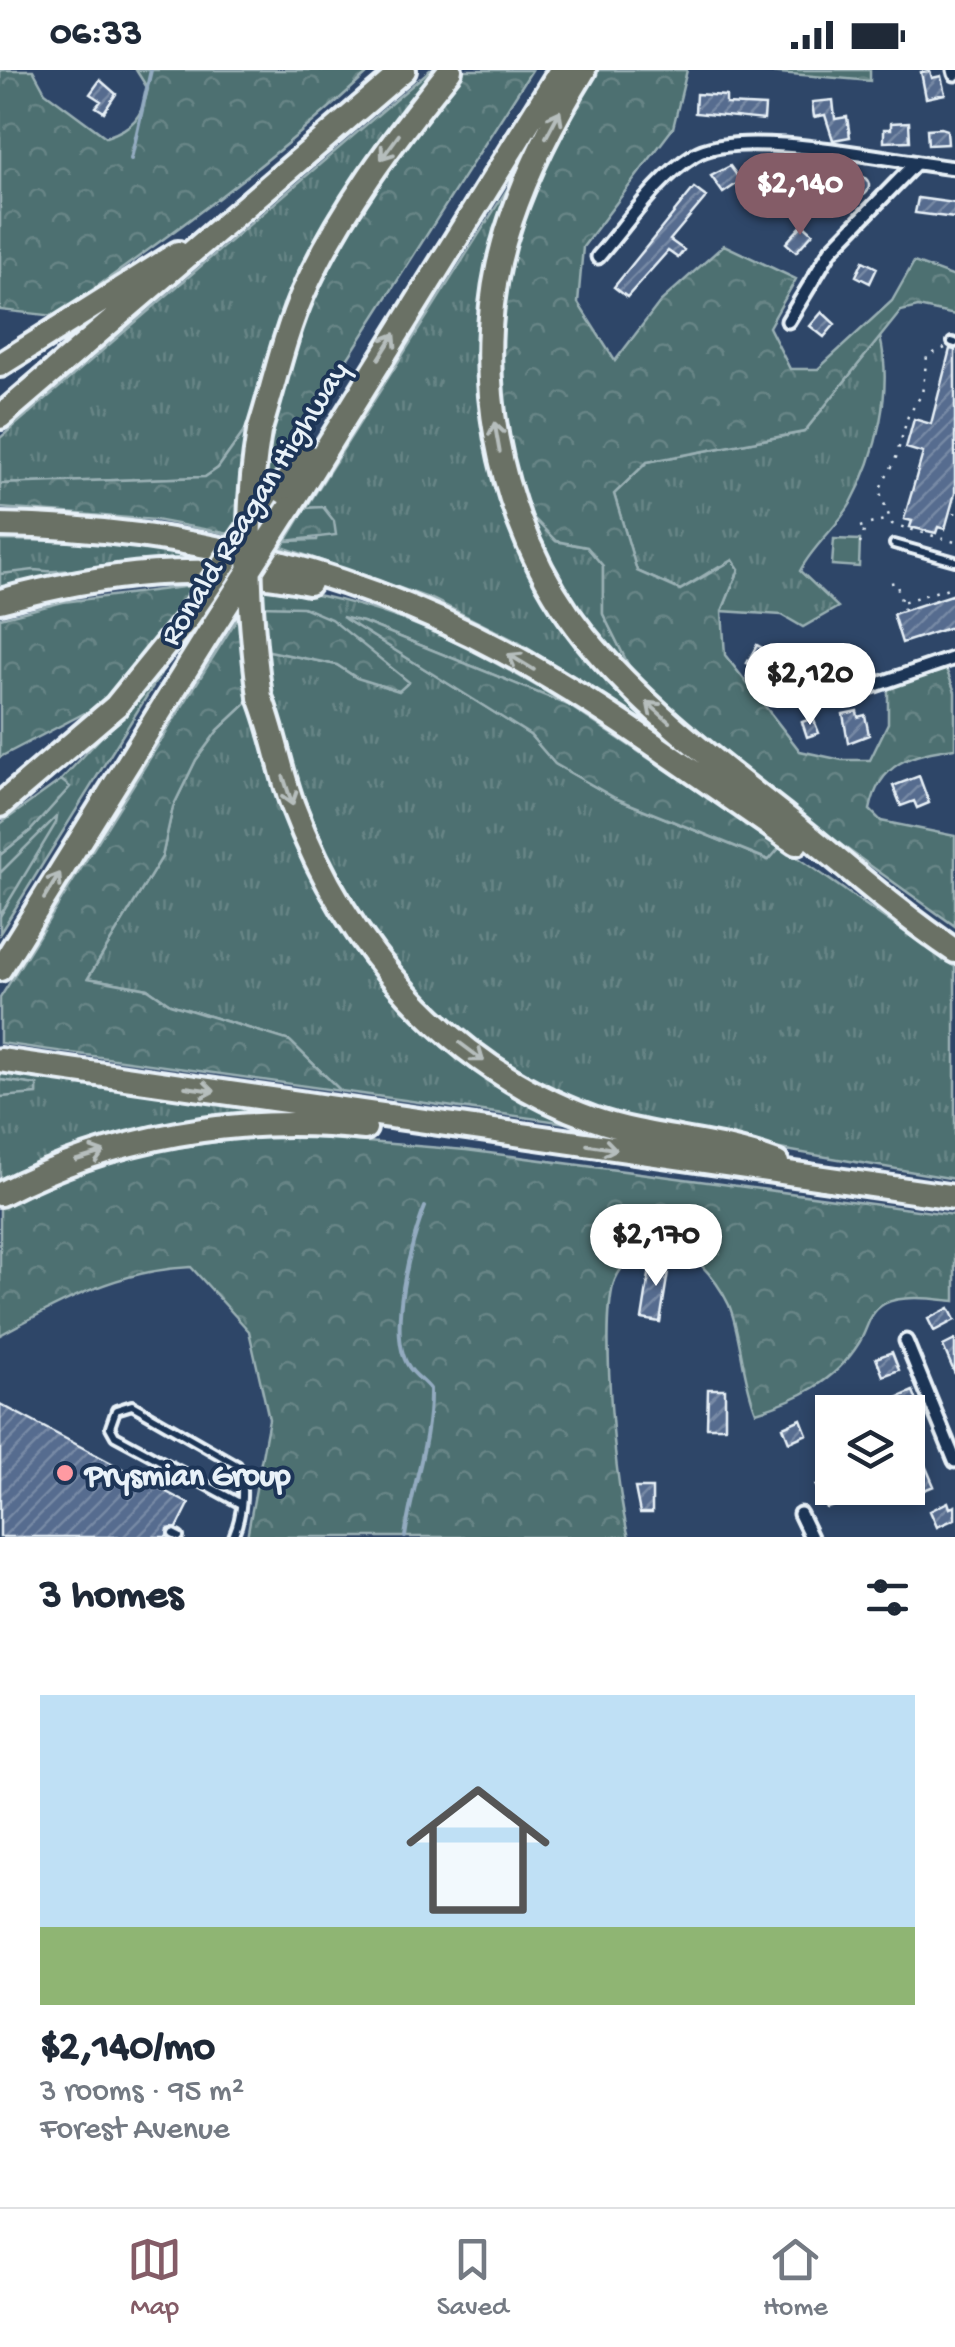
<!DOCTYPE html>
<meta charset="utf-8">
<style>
body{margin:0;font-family:"Gochi Hand",sans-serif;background:#f6f6f7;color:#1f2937;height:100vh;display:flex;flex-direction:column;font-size:38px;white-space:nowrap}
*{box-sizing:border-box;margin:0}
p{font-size:32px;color:#747a83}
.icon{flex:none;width:55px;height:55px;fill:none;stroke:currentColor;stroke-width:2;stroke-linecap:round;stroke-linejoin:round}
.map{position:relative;height:1467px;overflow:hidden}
.sheet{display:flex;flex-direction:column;background:#fff;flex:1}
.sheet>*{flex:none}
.buttons{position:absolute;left:815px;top:1325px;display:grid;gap:20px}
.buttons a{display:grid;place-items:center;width:110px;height:110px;border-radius:0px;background:#fff;box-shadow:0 5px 15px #0003;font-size:50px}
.price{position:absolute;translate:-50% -85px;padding:0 22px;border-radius:35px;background:#fff;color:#222;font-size:32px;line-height:65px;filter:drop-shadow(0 2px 5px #0008)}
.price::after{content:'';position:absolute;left:50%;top:60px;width:30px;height:22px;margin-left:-15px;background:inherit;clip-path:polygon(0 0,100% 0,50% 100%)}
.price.on{background:#845c67;color:#fff}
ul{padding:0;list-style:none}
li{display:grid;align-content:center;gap:20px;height:530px;padding:0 40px}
li span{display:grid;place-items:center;height:310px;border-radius:0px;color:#555}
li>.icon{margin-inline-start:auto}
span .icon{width:180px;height:180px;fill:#fffc;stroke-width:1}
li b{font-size:42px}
h2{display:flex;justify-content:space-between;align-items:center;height:120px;padding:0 40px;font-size:42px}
.status{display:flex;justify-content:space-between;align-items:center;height:70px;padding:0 50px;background:#fff;direction:ltr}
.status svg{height:28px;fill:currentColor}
.dock{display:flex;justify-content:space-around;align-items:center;height:140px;border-top:2px solid #e0e1e3;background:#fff;font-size:28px;color:#747a83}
.dock a{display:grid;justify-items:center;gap:5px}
.dock .on{color:#845c67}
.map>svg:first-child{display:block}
.grass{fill:url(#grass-tufts);stroke:#9ab0b4;stroke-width:2.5}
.forest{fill:url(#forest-crowns);stroke:#9ab0b4;stroke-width:2.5}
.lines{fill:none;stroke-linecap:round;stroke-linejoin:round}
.stream{stroke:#93abc0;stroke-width:4}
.building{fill:url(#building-hatch);stroke:#e8f1f8;stroke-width:2.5}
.service-casing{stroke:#e8f1f8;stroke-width:14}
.minor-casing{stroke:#e8f1f8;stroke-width:19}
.motorway-casing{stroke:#e8f1f8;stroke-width:30}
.path{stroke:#e8f1f8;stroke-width:2.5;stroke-dasharray:2.5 8;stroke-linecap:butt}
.service{stroke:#1d3557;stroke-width:6}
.minor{stroke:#1d3557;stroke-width:11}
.motorway{stroke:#6b7165;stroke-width:22}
.motorway-bridge-casing{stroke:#e8f1f8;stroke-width:30;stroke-linecap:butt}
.motorway-bridge{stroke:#6b7165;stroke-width:22}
.oneway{stroke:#b6bebd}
.poi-dot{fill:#ff9aa2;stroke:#1d3557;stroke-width:4}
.labels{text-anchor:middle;stroke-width:8;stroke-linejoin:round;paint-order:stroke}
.street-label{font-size:32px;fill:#e8f1f8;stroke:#1d3557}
.poi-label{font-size:32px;font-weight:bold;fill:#e8f1f8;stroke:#1d3557;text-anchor:start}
</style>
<div class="status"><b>06:33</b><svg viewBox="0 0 49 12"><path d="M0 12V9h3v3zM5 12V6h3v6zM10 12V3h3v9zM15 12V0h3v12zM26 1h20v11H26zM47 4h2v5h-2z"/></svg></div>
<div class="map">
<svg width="955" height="1467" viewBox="0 0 955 1467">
<defs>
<pattern id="grass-tufts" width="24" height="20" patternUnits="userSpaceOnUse" patternTransform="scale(2.5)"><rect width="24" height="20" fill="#4d7071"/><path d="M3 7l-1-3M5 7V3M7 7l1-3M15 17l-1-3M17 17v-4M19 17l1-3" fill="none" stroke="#678586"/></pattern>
<pattern id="forest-crowns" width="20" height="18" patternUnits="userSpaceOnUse" patternTransform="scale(2.5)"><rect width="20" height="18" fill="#4d7071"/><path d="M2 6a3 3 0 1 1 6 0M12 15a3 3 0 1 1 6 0" fill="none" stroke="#678586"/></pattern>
<pattern id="building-hatch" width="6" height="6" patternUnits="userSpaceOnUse" patternTransform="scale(2.5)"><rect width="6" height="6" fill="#576c8f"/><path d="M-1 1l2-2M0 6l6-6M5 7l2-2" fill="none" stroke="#7789a5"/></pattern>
</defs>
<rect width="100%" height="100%" fill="#2e4668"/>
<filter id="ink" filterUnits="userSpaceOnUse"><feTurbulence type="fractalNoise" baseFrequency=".01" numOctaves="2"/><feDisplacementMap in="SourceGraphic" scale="20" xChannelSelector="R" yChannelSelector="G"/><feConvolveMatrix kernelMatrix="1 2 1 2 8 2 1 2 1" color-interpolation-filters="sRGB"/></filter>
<g filter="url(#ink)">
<path class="grass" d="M 430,0 L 435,0 L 330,143 L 280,251 L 248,356 L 218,398 L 205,407 L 0,414 L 0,368 Z
M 520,99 L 522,479 L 679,673 L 518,572 L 434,530 L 282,477 L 286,471 L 317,470 L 324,437 L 306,438 Z
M 880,267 C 893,319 877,385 851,433 C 837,458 813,475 800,501 L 838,537 L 803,557 L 782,545 L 722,541 L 739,500 L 719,496 L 680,520 L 637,501 L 614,424 L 647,392 L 804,362 Z
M 524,438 L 556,471 L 587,477 L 603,496 L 603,544 L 637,612 C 589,557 554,504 524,438 Z
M 834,469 L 860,470 L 859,497 L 832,495 Z
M 0,470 L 117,472 L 219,488 L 214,493 L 0,504 Z
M 259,516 C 381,529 465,572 568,635 L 363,552 L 345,549 L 530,665 L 555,694 L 615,728 L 768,790 L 781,776 L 955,897 L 955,1109 C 877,1096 800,1083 723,1069 C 677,1061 625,1054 582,1035 C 444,975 339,856 291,712 C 277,670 270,623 260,579 L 337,595 L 357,608 L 257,536 Z
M 161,603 L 0,863 L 0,846 L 57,747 L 0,803 L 0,785 L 30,761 L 69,718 L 61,710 Z
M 251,629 L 292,758 L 359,883 L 412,942 L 601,1058 L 341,1021 L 290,971 L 170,934 L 148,919 L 88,908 L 162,787 L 173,737 L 196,690 L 218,660 Z
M 0,1001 L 298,1045 L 0,1113 L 0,1027 L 37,1023 L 37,1015 L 0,1010 Z"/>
<path class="forest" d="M 0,0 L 33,0 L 45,22 L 106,67 C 133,58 142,47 148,19 L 136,0 L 371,0 C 273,92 164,170 55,246 L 0,240 Z
M 459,0 L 532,0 L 258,429 C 266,386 269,335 283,294 C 322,184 387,89 459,0 Z
M 592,0 L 687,0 L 673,58 L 583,177 L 578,233 L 615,291 L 660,232 L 724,175 L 796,209 L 769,257 L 790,299 L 818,299 L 892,231 L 914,192 L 955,207 L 955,245 L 918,237 L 901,241 L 804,362 L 647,392 L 614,424 L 637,501 L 680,520 L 733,490 L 739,499 L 722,541 L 725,585 L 800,681 L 842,690 L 870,690 L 888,653 L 888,617 L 945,596 L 955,622 L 955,678 C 912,684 879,692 870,740 L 881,751 L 955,766 L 955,856 L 819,759 L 637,612 L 603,544 L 603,496 L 587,477 L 556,471 L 524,438 L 511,393 L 497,292 L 501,229 L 517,153 Z
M 746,0 L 870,0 L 870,11 Z
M 248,356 L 241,457 L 235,465 L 155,450 L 0,438 L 0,414 L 205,407 L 218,398 Z
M 323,437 L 334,451 L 336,465 L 286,471 L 306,438 Z
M 34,500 L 68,503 L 0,519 L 0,504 Z
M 200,515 L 102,634 L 0,687 L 0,548 L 63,532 Z
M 257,536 L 303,537 L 331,549 L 409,612 L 399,621 L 357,608 L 337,595 L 260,579 Z
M 240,544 L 251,629 L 218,660 L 196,690 L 173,737 L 162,787 L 88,908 L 148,919 L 170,934 L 290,971 L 341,1021 L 0,973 L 0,928 Z
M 342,547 L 363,552 L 568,635 L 781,776 L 769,790 L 615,728 L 555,694 L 530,665 Z
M 61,710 L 70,717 L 30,761 L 0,785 L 0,754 Z
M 57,746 L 56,753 L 0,846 L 0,803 Z
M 0,1010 L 37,1015 L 37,1024 L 0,1027 Z
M 268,1064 L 466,1080 L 955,1145 L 955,1231 C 936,1229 901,1224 884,1234 C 868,1243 868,1259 859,1273 C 835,1312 798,1329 756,1342 C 742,1307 741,1264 729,1235 C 716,1207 686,1174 657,1165 C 640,1178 624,1190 615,1210 C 599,1249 616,1424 629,1467 L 247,1467 L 269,1349 L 249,1261 L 191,1197 C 119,1200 62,1231 0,1265 L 0,1133 L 110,1088 Z"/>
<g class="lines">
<path class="stream" d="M 131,89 L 151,0
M 405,1467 C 412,1414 431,1372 430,1319 C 424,1311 414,1305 409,1297 C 386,1264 411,1171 425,1137"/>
</g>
<path class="building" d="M 930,1 L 932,8 L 941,6 L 945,24 L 926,28 L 921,2 Z
M 100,10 L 116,24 L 104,42 L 96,37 L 101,31 L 90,24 Z
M 696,24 L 726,26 L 726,34 L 765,36 L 764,50 L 695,43 Z
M 833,30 L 835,49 L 847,47 L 850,67 L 833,70 L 825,45 L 814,47 L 812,32 Z
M 909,52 L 910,71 L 884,72 L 884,59 L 891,59 L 891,53 Z
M 941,58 L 947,60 L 948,74 L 928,75 L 927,59 Z
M 759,92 L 788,94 L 787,104 L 758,106 Z
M 730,96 L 741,111 L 723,123 L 711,106 Z
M849 116a10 10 0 1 1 20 0a10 10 0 1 1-20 0Z
M 694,118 L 706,127 L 670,170 L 684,180 L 678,188 L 668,181 L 627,227 L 614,217 Z
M 918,128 L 955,133 L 955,148 L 915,143 Z
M 803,154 L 813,163 L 796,182 L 786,173 Z
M 863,191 L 877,198 L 870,213 L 856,206 Z
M 822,242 L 835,254 L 824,267 L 810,256 Z
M 950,279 L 955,280 L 955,423 L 945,459 L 938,457 L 936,463 L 910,457 L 912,451 L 904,449 L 923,383 L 906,378 L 914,349 L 931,354 Z
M 955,524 L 955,556 L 902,573 L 893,544 Z
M 757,575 L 779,587 L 770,602 L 747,593 Z
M 857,641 L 858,647 L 865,645 L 869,665 L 848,673 L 843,644 Z
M 813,648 L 819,663 L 807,667 L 802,652 Z
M 919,706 L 929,733 L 917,738 L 914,731 L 901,736 L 893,716 Z
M 652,1186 L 670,1189 L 660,1252 L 642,1249 Z
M 949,1238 L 955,1250 L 934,1261 L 928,1249 Z
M 955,1270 L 955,1304 L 943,1276 Z
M 892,1282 L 899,1300 L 883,1306 L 876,1288 Z
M 708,1319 L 725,1319 L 725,1357 L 707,1357 Z
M 913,1321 L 918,1334 L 907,1339 L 909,1342 L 894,1342 L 890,1331 Z
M 0,1334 L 189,1434 L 177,1458 L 168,1459 L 167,1467 L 0,1467 Z
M 801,1349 L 807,1364 L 789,1372 L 783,1357 Z
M 908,1355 L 934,1416 L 919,1422 L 908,1393 Z
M 832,1411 L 844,1433 L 827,1438 L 816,1416 Z
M 635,1418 L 652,1418 L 652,1443 L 640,1443 Z
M 948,1432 L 950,1438 L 955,1436 L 955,1449 L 937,1457 L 930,1441 Z"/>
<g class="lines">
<g class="service-casing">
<path id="service" d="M 952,272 L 955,273
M 894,474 L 955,491
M 173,1464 L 179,1467
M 233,1467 C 242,1446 246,1415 237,1395 L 132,1335 L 116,1340 L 110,1357 L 115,1366 L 241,1434"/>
</g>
<g class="minor-casing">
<path id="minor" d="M 954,0 L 955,4
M 598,187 C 627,154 657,108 694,85 C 741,56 896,92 955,98
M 788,251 L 831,180 L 915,94
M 834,629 L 955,588
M 906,1271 L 955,1391
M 800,1444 L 811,1467"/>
</g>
<g class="motorway-casing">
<path id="motorway" d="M 584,0 C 555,47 529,97 511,150 C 464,286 495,455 585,567 C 643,638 717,693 788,749 C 844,794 896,841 955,881
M 0,295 L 178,183
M 0,347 L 404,0
M 259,362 C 274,316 283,268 303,223 C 339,142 394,69 450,0
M 289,438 L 561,0
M 259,443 L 308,386
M 0,455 C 178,458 346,497 503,581 C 606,636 700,708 796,773
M 0,531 C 103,503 204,491 309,513
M 260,627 C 274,662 280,701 293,736 C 346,877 449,997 593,1049 C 653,1070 718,1070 777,1093
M 0,735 L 116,636 L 186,550
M 0,899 L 214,555
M 0,990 L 955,1127
M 0,1124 C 112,1066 240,1044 365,1058"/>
</g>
<path class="path" d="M 945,278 L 927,286 L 922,324 L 908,346 L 895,391 L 879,420 L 892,454 L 955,472
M 955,442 L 955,444
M 860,457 L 887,449
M 860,474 L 866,455
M 891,513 L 896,512 L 901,530
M 904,540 L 902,532 L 955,516"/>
<use href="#service" class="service"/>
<use href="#minor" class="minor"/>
<use href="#motorway" class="motorway"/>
<g class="motorway-bridge-casing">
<path id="motorway-bridge" d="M 259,362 C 244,452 248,537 260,627
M 186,550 L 249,458
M 214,555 L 289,438"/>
</g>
<use href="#motorway-bridge" class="motorway-bridge"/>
</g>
<defs><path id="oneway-shaft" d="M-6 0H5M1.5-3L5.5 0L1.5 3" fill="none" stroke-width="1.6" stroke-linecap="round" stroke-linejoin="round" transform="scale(2.5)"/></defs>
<g class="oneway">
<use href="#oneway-shaft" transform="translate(553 54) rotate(-62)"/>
<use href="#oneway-shaft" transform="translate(390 77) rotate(126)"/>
<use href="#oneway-shaft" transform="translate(387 276) rotate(-58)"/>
<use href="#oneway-shaft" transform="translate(497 367) rotate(-100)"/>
<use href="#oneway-shaft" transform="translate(521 592) rotate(-149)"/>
<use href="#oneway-shaft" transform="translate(658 642) rotate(-138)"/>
<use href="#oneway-shaft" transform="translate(288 721) rotate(72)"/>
<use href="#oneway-shaft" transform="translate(52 816) rotate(-58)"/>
<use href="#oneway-shaft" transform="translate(472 982) rotate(37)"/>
<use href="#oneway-shaft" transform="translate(200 1019) rotate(8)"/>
<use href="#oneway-shaft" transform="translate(602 1077) rotate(9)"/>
<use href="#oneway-shaft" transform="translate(90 1086) rotate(-17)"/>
</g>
</g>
<circle class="poi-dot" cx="65" cy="1403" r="10"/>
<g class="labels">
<g class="street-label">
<text transform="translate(252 432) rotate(-58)" y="11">Ronald Reagan Highway</text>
</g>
<g class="poi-label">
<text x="85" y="1414">Prysmian Group</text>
</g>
</g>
</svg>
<div class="buttons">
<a><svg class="icon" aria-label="layers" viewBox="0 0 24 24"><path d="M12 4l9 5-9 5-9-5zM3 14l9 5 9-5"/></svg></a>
</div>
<b class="price on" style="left:800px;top:168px">$2,140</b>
<b class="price" style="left:810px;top:658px">$2,120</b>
<b class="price" style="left:656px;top:1219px">$2,170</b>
</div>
<section class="sheet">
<h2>3 homes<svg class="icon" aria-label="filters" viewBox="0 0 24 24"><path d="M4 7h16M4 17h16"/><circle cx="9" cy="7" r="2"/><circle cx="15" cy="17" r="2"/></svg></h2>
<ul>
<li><span style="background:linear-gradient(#bfe0f5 75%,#8fb573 0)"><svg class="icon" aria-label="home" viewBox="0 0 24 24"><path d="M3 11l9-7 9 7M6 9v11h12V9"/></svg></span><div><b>$2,140/mo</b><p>3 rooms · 95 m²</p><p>Forest Avenue</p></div></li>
</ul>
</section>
<nav class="dock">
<a class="on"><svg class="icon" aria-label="map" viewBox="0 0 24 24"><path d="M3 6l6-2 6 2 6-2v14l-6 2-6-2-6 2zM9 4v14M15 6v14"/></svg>Map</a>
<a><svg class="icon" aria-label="saved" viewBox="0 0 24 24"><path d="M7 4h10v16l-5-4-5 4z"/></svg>Saved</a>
<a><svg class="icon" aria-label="home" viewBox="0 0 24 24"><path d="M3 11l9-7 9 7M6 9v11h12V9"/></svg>Home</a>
</nav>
